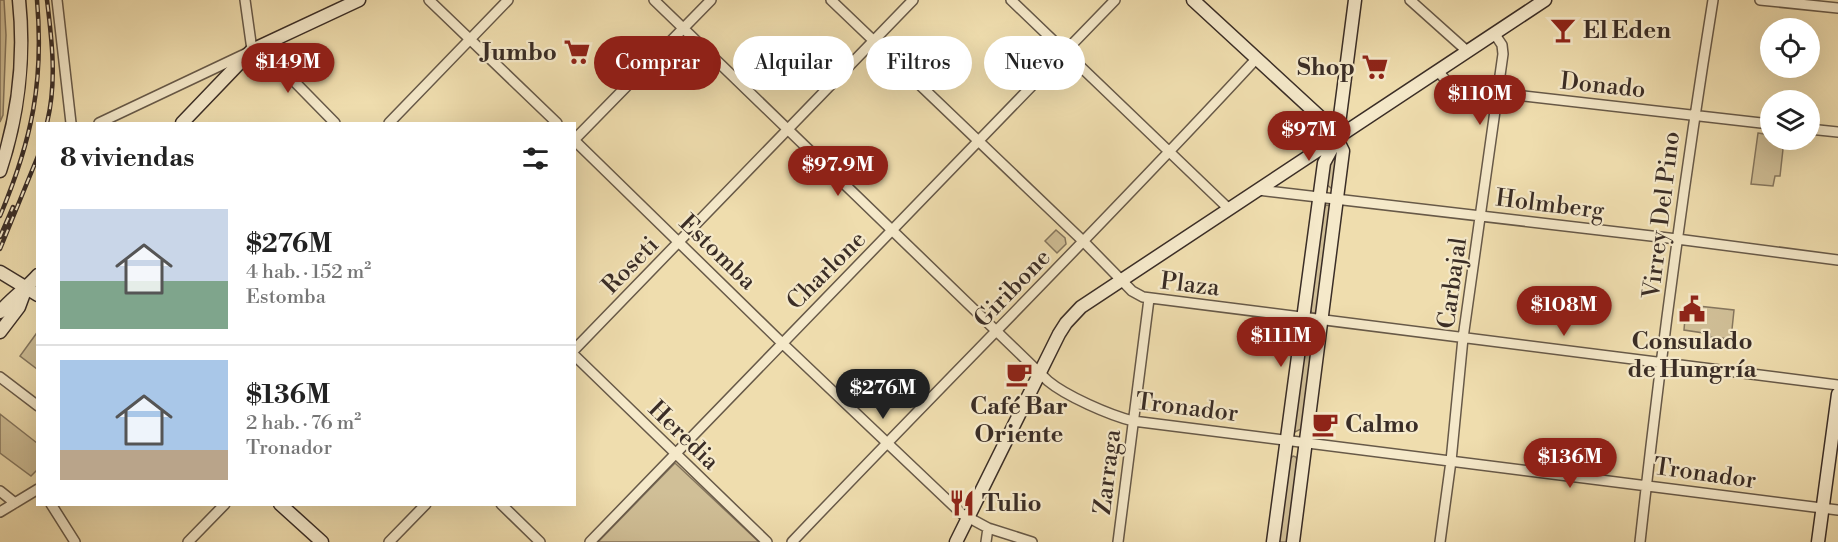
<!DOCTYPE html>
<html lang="es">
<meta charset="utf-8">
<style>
body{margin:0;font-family:"Libre Bodoni",serif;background:#f6f6f6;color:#222;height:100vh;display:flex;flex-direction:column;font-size:22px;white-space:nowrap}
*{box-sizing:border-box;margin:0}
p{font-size:20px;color:#767676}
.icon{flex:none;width:33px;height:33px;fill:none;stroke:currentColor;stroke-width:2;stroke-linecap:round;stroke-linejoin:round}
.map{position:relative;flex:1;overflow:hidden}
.details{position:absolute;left:36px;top:122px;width:540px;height:384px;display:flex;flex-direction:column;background:#fff;border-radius:0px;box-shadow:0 6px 24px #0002}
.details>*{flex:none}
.top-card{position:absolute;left:594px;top:36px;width:570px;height:54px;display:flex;gap:12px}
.controls{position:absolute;left:1760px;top:18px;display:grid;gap:12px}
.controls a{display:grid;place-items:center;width:60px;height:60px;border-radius:50%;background:#fff;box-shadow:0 6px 24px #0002;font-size:30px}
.price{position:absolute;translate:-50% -51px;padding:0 14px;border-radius:21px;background:#8f2418;color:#fff;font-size:20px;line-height:39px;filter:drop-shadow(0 2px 3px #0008)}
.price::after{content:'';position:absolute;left:50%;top:36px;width:18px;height:14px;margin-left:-9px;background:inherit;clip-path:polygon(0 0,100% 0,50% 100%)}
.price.current{background:#222;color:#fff}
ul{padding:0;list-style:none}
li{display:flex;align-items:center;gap:18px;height:150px;padding:0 24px}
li+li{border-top:2px solid #e0e0e0}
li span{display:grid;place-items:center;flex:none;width:168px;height:120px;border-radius:0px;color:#555}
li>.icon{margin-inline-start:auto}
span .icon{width:72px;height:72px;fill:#fffc;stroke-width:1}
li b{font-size:26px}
h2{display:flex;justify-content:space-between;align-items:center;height:72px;padding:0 24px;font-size:26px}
.chip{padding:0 21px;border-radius:27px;background:#fff;box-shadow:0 6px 24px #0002;font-size:21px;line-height:54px}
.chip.current{background:#8f2418;color:#fff}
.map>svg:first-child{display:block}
.green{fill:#d0bf97;stroke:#85765e;stroke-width:1.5}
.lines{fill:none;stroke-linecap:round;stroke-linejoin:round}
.street-casing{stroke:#675948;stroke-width:12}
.secondary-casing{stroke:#3a2d26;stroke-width:15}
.street{stroke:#f5e9ca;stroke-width:9}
.secondary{stroke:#f5e9ca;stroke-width:12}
.rail-casing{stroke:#3a2d26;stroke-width:4.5}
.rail{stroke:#f5e9ca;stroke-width:2;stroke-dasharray:7;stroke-linecap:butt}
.labels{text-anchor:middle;stroke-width:4.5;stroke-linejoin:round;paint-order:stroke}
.poi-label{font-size:24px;font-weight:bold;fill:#3a2d26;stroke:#f5e9ca;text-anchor:start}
.street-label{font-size:24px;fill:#3a2d26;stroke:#f5e9ca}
</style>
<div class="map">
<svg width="1838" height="542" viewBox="0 0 1838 542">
<rect width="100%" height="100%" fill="#efddae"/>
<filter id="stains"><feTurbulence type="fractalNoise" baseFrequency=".00333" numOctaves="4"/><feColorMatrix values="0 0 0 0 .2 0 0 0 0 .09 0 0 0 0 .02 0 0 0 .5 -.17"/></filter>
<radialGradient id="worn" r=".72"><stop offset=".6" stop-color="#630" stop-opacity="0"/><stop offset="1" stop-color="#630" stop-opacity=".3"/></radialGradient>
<path class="green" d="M 0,0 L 4,0 L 6,35 L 3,115 L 0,122 Z
M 1758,133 L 1770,135 L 1770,140 L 1784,140 L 1780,176 L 1775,176 L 1773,186 L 1751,184 Z
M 1333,154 L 1338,155 L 1333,188 L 1331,188 L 1326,184 L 1330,157 Z
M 1326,205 L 1331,206 L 1318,313 L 1312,313 L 1310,309 L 1323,211 Z
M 1056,230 L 1065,238 L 1066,244 L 1057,253 L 1045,241 Z
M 1698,306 L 1734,310 L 1731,339 L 1710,337 L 1710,334 L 1684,330 L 1685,318 L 1695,319 Z
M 1311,325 L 1315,326 L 1317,330 L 1301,429 L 1295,432 L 1292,430 L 1308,329 Z
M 36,334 L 38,336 L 37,369 L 20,356 Z
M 0,414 L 37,443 L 37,470 L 31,476 L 0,453 Z
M 1293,456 L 1296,457 L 1297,460 L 1288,542 L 1279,542 L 1289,460 Z
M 675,463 L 759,542 L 598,542 Z"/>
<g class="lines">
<g class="street-casing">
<path id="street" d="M 57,0 L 71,123
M 245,0 L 252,50
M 429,0 L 557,123
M 654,0 L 1048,381 C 1066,396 1109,415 1133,421 L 1838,510
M 831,0 L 1083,241 L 1132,291 L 1143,297 L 1838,385
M 1011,0 L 1229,209
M 1410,0 L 1467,51
M 1760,0 L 1838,8
M 252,50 L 283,70 L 335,123
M 1438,71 L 1448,83 L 1454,86 L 1498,93 L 1770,124
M 99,123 L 247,53
M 389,123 L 508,0
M 1809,129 L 1838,132
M 574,140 L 782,343 L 962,514 L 988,528 L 1032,542
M 574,140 L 711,0
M 1258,190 L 1677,239 L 1838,260
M 574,350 L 913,0
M 574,355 L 767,542
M 0,377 L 38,406
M 0,491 L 15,503
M 51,504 L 75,542
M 501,504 L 540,542
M 0,512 L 38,489
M 188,542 L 225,504
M 389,542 L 426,504
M 590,542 L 1115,0
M 792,542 C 946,380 1105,223 1257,58
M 986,542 L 988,528
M 1118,542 L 1149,299
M 1440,542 L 1451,461 L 1463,338 L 1503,54 L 1502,45 L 1494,33
M 1640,542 C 1660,361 1684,180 1713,0"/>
</g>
<g class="secondary-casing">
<path id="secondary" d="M 1193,0 L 1320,117 L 1337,139 L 1343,151 L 1293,542
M 182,123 L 252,50 L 359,0
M 0,171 C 18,117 25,57 19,0
M 0,272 L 38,295
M 0,312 C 11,298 26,289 38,275
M 0,332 L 19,307 L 26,288
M 280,504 L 322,542
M 956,542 L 1059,334 L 1066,323 L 1081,307 L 1545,0
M 1273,542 L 1324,163 L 1337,139 L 1355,0
M 1818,542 L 1838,394"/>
</g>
<use href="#street" class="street"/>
<use href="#secondary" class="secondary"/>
<g class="rail-casing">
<path id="rail" d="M 47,123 C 57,82 52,41 47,0
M 0,216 C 32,140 44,82 37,0
M 0,237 L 13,207
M 0,249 L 38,156"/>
</g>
<use href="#rail" class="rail"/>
</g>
<defs>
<g id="bar-bare" transform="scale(2.07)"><path d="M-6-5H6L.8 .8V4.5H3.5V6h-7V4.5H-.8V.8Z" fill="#8f2418" stroke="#f5e9ca" stroke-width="2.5" paint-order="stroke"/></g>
<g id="supermarket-bare" transform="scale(2.07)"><path d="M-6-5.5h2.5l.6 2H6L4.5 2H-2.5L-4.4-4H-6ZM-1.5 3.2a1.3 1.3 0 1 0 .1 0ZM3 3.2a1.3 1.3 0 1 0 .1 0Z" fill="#8f2418" stroke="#f5e9ca" stroke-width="2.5" paint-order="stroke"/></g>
<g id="civic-bare" transform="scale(2.07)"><path d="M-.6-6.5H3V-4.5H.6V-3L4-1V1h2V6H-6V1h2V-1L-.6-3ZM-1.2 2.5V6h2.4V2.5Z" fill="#8f2418" stroke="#f5e9ca" stroke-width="2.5" paint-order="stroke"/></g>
<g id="cafe-bare" transform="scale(2.07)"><path d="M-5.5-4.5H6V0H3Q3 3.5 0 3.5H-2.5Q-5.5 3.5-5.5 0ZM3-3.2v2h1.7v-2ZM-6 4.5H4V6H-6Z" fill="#8f2418" stroke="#f5e9ca" stroke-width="2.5" paint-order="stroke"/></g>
<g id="restaurant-bare" transform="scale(2.07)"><path d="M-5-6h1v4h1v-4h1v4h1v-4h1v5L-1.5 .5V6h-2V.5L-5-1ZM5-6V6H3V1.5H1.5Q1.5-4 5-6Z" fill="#8f2418" stroke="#f5e9ca" stroke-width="2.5" paint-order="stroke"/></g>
</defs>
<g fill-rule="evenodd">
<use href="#bar-bare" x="1563" y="30"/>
<use href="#supermarket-bare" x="577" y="52"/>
<use href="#supermarket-bare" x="1375" y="67"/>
<use href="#civic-bare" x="1692" y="309"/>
<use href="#cafe-bare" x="1019" y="374"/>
<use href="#cafe-bare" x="1325" y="424"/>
<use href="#restaurant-bare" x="962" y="503"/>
</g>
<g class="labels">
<g class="poi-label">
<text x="1583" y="38">El Eden</text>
<text x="557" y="60" text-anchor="end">Jumbo</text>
<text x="1355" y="75" text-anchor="end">Shop</text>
<text x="1692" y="349" text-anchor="middle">Consulado<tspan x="1692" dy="28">de Hungría</tspan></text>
<text x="1019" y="414" text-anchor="middle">Café Bar<tspan x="1019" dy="28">Oriente</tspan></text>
<text x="1345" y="432">Calmo</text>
<text x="982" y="511">Tulio</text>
</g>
<g class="street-label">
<text transform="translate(1603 85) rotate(6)" y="8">Donado</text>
<text transform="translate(1550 204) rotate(7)" y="8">Holmberg</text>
<text transform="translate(1661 215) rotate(-83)" y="8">Virrey Del Pino</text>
<text transform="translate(718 252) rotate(44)" y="8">Estomba</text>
<text transform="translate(630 265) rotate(-46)" y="8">Roseti</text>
<text transform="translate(826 270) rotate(-45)" y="8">Charlone</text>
<text transform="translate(1452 283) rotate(-82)" y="8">Carbajal</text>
<text transform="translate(1190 284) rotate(7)" y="8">Plaza</text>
<text transform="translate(1012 288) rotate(-46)" y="8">Giribone</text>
<text transform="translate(1187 407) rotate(7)" y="8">Tronador</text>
<text transform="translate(684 435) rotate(44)" y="8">Heredia</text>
<text transform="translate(1107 472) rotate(-83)" y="8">Zarraga</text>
<text transform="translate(1705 473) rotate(8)" y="8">Tronador</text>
</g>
</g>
<rect width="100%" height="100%" filter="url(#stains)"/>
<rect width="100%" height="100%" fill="url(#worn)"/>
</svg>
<div class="controls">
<a><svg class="icon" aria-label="locate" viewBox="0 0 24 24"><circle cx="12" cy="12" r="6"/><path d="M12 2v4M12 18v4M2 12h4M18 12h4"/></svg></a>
<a><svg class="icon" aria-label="layers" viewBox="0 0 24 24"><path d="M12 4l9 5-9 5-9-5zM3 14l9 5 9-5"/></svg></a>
</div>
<b class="price" style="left:288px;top:94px">$149M</b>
<b class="price" style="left:1480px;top:126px">$110M</b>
<b class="price" style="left:1309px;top:162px">$97M</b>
<b class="price" style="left:838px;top:197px">$97.9M</b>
<b class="price" style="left:1564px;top:337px">$108M</b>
<b class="price" style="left:1281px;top:368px">$111M</b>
<b class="price current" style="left:883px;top:420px">$276M</b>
<b class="price" style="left:1570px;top:489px">$136M</b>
<div class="top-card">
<a class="chip current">Comprar</a>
<a class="chip">Alquilar</a>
<a class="chip">Filtros</a>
<a class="chip">Nuevo</a>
</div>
<section class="details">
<h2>8 viviendas<svg class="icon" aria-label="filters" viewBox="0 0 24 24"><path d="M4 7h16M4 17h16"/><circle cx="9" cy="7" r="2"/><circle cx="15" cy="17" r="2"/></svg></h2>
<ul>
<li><span style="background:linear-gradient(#c9d6e8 60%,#7fa58c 0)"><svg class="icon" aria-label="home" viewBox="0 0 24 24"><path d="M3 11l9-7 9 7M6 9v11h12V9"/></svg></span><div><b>$276M</b><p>4 hab. · 152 m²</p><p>Estomba</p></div></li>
<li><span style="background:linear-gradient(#a9c7e8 75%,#b9a48a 0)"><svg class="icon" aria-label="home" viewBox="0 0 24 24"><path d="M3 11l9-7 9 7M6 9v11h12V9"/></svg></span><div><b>$136M</b><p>2 hab. · 76 m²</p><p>Tronador</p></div></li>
</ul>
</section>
</div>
